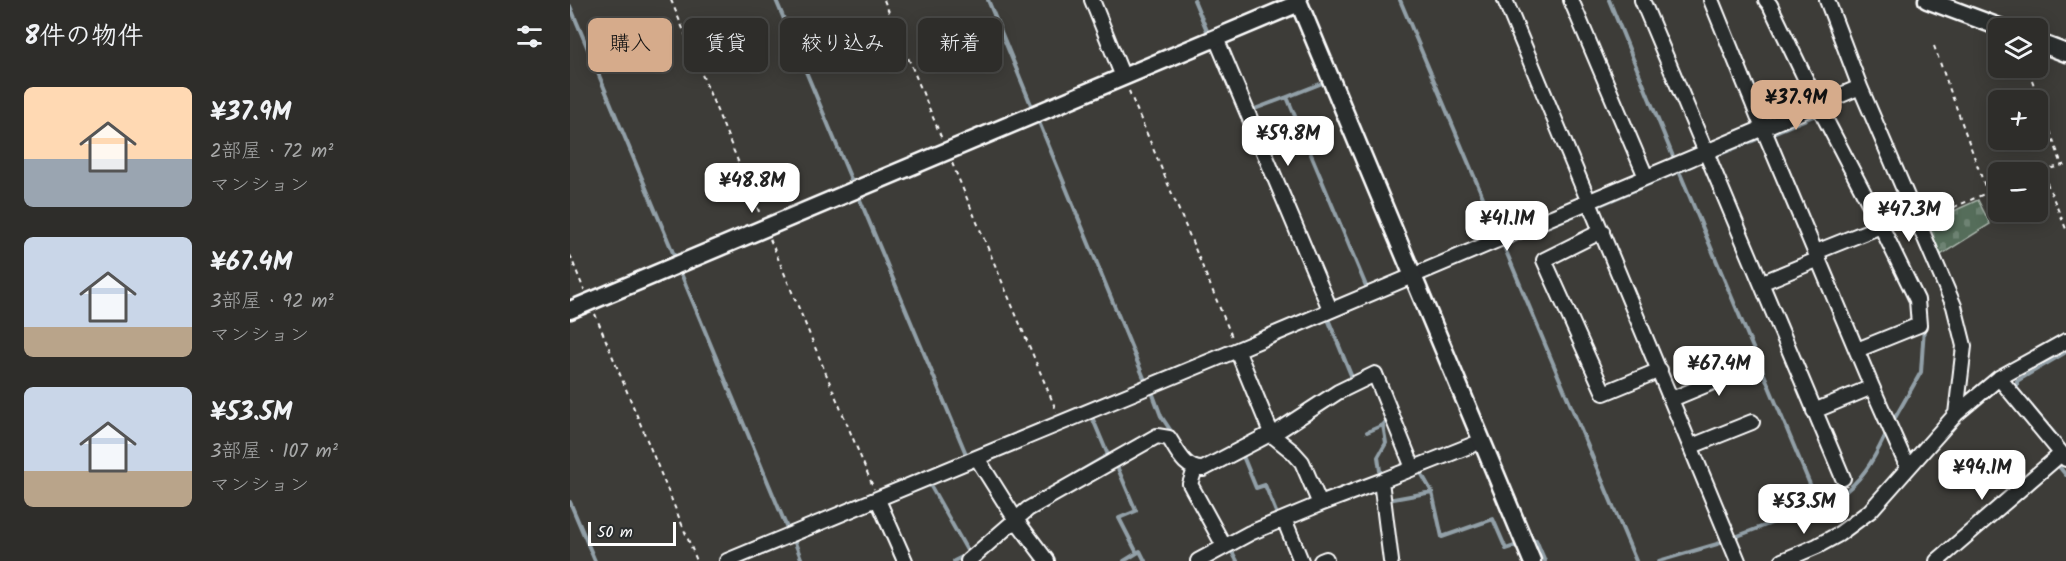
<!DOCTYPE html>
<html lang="ja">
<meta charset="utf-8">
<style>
body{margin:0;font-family:Kalam,"Klee One",sans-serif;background:#3a3936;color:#f1f3f6;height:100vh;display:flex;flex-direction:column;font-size:22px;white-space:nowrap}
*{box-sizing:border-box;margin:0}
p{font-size:20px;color:#a7a8a8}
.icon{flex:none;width:33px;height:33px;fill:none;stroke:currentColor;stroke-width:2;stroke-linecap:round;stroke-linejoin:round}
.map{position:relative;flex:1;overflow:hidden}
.side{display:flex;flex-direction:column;background:#2e2d2a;width:570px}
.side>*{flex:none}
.guide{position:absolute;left:18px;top:18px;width:570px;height:54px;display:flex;gap:12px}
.buttons{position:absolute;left:1418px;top:18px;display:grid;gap:12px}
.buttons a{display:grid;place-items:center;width:60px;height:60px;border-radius:9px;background:#2e2d2a;box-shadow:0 3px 15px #0003,0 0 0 2px #494947;font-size:30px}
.scale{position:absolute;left:18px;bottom:15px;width:88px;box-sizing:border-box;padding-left:6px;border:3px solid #fff;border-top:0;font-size:16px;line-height:21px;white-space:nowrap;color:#fff;-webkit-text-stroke:4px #2a2d2e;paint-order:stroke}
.price{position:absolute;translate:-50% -51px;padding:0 14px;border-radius:12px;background:#fff;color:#222;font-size:20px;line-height:39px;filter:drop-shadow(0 2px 3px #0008)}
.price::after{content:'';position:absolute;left:50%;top:36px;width:18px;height:14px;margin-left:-9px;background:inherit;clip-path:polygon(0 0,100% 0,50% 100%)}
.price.selected{background:#d6ab8b;color:#111}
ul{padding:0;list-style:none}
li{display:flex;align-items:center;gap:18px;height:150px;padding:0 24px}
li span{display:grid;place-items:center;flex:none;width:168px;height:120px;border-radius:9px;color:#555}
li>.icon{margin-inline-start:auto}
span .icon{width:72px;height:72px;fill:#fffc;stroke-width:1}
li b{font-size:26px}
h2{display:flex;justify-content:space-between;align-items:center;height:72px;padding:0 24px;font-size:26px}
.chip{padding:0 21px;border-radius:9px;background:#2e2d2a;box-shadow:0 3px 15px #0003,0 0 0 2px #494947;font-size:21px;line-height:54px}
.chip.selected{background:#d6ab8b;color:#111}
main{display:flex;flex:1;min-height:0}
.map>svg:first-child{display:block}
.cemetery{fill:url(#cemetery-stones);stroke:#aab6ac;stroke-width:1.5}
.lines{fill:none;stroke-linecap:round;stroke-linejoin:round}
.stream{stroke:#92a0a8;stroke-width:4}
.minor-casing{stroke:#fff;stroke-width:18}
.tertiary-casing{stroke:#fff;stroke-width:21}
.path{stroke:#fff;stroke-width:2;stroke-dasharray:4.5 4.5;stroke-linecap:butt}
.minor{stroke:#2a2d2e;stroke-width:14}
.tertiary{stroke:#2a2d2e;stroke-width:16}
</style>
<main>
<section class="side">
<h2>8件の物件<svg class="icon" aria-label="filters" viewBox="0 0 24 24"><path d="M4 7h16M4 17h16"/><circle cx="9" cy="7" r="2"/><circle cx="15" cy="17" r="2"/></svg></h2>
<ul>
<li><span style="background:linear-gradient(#ffd9b3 60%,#9aa5b1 0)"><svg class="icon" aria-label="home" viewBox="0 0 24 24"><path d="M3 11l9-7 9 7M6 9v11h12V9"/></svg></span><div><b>¥37.9M</b><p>2部屋 · 72 m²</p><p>マンション</p></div></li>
<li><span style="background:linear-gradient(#c9d6e8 75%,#b9a48a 0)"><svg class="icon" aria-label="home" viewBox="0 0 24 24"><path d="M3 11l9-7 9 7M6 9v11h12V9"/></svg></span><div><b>¥67.4M</b><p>3部屋 · 92 m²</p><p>マンション</p></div></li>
<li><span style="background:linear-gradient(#c9d6e8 70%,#b9a48a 0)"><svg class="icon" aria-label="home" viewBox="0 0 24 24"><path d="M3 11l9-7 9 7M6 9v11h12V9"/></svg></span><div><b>¥53.5M</b><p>3部屋 · 107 m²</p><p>マンション</p></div></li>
</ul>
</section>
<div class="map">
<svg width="1496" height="561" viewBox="0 0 1496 561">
<defs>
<pattern id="cemetery-stones" width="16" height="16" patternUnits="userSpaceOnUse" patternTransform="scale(1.5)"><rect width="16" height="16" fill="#556d5a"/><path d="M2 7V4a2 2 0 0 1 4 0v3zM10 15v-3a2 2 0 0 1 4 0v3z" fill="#6e8373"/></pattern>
</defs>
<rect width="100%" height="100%" fill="#3d3c38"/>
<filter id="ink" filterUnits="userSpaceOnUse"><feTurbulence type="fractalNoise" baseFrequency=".0167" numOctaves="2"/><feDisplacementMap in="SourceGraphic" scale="12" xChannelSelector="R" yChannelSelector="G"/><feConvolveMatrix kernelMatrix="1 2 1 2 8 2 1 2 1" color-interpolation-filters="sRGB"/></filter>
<g filter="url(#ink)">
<path class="cemetery" d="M 1408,200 L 1420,224 L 1366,258 L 1353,225 Z"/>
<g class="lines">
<path class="stream" d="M 206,0 L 283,184
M 418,0 L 462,107
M 624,0 L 638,33
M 830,0 L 928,233
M 1039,0 L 1104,159
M 0,6 L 104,255
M 643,48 L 713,214
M 717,97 L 755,82
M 682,110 L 717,97 L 796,286
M 469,122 L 574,378
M 1203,133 L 1246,115
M 1143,157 L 1190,138
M 1109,171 L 1249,506
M 288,195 L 396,454
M 1030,205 L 1124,165
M 938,243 L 1013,212
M 933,244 L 1066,561
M 110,271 L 217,528
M 758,319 L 783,380
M 582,392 L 591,416 L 603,434
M 1322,423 L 1351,372 L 1354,327
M 797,432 L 813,425 L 819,418
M 1489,439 L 1447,389 L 1447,381 L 1496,352
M 673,456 L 686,488 L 695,485 L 708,517
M 1486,463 L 1496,475
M 546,464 L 566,511 L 549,518 L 567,553 L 570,551 L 575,561
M 850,471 L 862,492
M 504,475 L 538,455 L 522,417
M 811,478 L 808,457 L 816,443 L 813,425
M 359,483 L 398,552 L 400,551
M 818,497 L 818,500 L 862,492 L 872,537 L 923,519 L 936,549 L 948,545
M 0,502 L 25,561
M 1165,537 L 1267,498 C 1291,482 1303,461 1315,436
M 224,540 L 232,561
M 962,541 L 966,540 L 975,561
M 660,548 L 667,561
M 384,561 L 394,556
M 554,561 L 567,553
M 1089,561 L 1154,542"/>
<g class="minor-casing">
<path id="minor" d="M 522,0 L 553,77
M 935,0 L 1168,561
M 1001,0 L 1076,177
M 1072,0 L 1273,478
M 1141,0 L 1193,128 L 1302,387 L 1338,468
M 1196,0 L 1200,5 L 1248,105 L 1311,226 L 1347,300 L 1349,325 L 1287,350
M 1257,0 L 1290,87
M 646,38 L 760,309
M 1032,231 L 974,260 L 1034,393 L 1090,370
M 1246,252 L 1311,226
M 1191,283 L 1249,259
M 1429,378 L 1496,459
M 1102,399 L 1184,365
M 1244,411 L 1302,387
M 1122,446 L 1182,422
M 407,458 L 446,520 L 477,561
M 625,469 L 620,484 L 654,546
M 811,481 L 750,504 L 732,462 L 723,452 L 702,435 L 768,392 L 805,374 L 843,468
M 308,500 L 335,561
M 714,519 L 731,561
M 157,561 L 667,350 L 1290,87 L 1384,306 L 1394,346 L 1386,414
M 398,561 L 458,509 L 587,436 L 599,438 C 608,452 615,470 633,469 L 696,436 L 702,435 L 667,350
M 628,561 L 680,533 L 750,504
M 751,561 L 756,559 L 756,561
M 821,561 L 811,481 L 912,441
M 1212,561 L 1247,546 L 1269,534 L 1300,511 L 1386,414 L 1429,378 L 1496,341
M 1367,561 L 1491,454"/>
</g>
<g class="tertiary-casing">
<path id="tertiary" d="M 1357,0 L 1432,28
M 1467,42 L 1496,53
M 0,310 L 729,3 L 962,561"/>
</g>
<path class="path" d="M 101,0 L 190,214
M 314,0 L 372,139
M 1364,46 L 1417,192
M 1462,80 L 1492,165
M 559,91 L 662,337
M 382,163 L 487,412
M 1473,171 L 1496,164
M 1467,173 L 1472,171 L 1496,229
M 1359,218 L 1428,188
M 200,239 L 304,489
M 0,255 L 14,290
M 25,314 L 127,561"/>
<use href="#minor" class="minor"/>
<use href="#tertiary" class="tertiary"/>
</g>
</g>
</svg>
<div class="buttons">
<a><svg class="icon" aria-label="layers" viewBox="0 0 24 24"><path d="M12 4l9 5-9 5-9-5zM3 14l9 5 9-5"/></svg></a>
<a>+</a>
<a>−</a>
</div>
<div class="scale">50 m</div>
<b class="price selected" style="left:1226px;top:131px">¥37.9M</b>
<b class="price" style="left:718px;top:167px">¥59.8M</b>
<b class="price" style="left:182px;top:214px">¥48.8M</b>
<b class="price" style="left:1339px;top:243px">¥47.3M</b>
<b class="price" style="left:937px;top:252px">¥41.1M</b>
<b class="price" style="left:1149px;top:397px">¥67.4M</b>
<b class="price" style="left:1412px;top:501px">¥94.1M</b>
<b class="price" style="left:1234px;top:535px">¥53.5M</b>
<div class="guide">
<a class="chip selected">購入</a>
<a class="chip">賃貸</a>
<a class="chip">絞り込み</a>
<a class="chip">新着</a>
</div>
</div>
</main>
